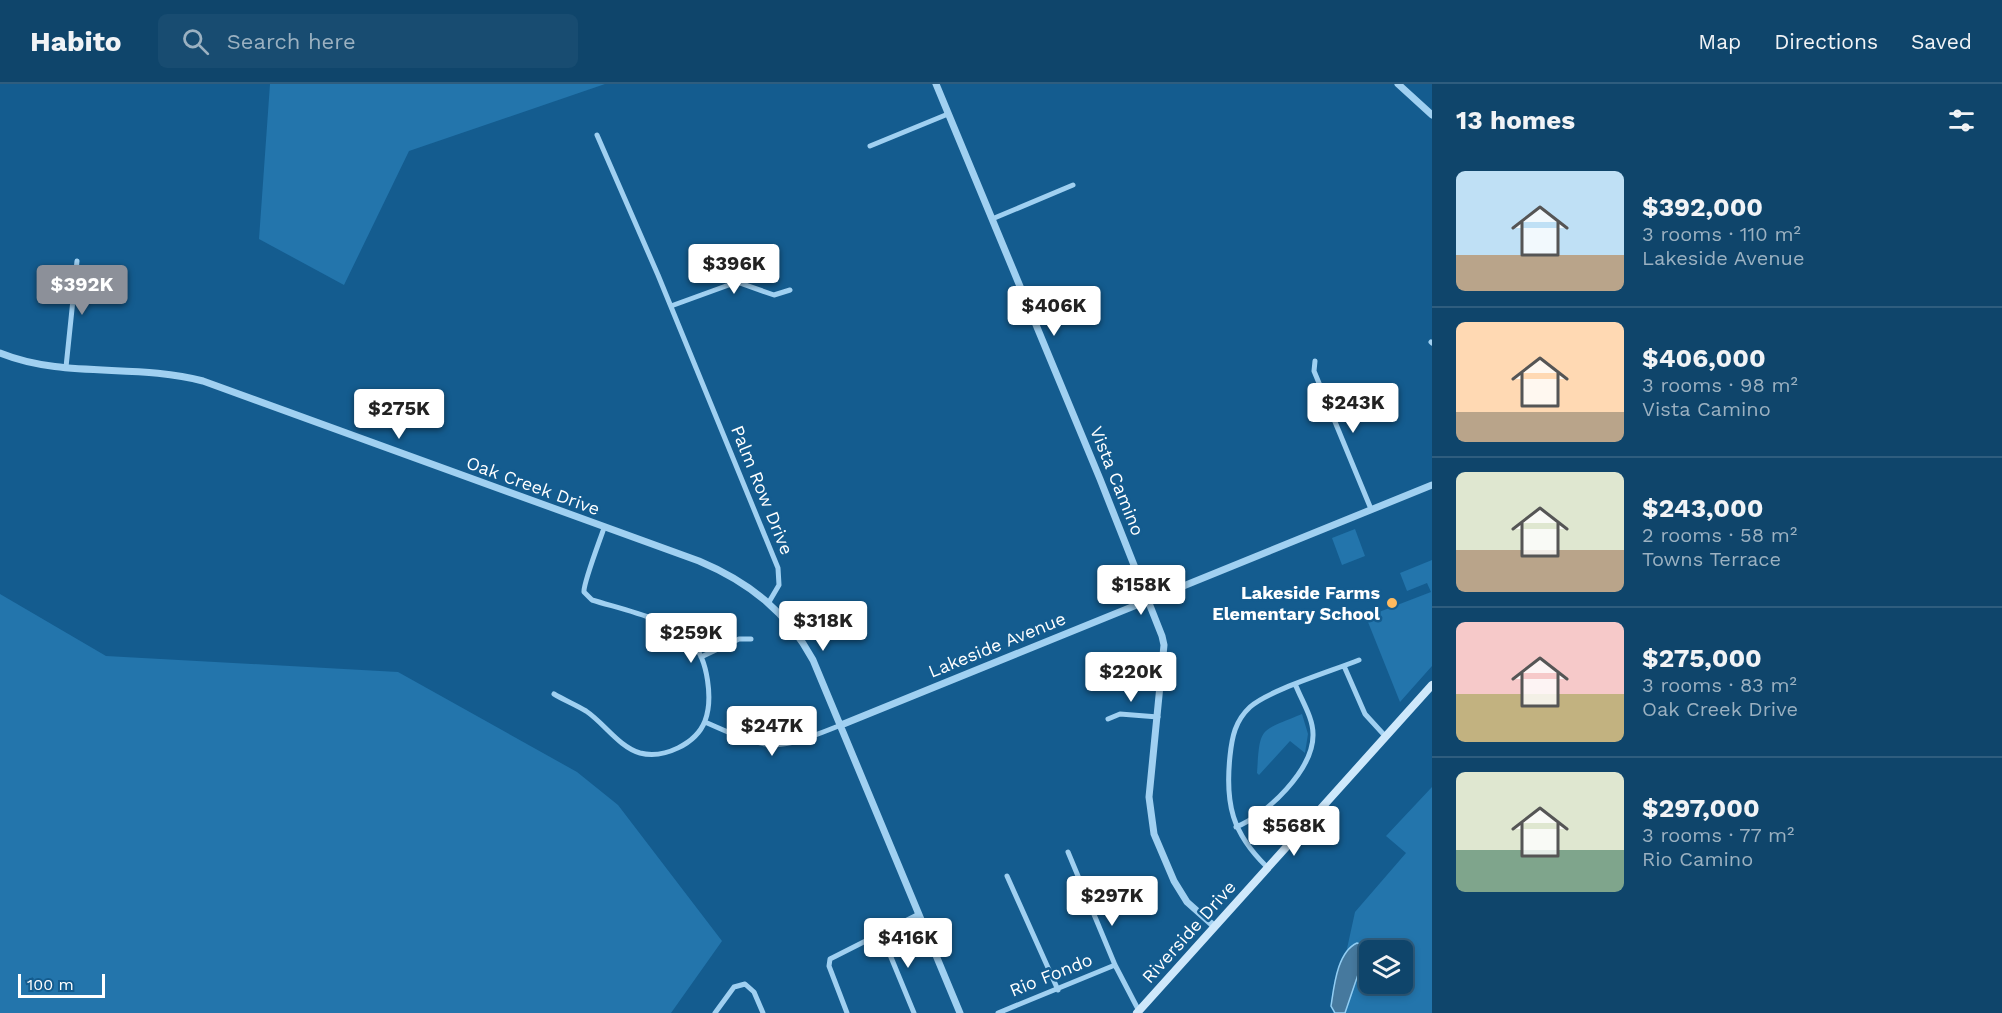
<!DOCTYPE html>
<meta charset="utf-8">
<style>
body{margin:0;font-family:"Work Sans",sans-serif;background:#184c71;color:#f1f3f6;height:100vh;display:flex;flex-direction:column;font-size:22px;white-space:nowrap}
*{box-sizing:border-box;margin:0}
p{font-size:20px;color:#9bb1c1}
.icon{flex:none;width:33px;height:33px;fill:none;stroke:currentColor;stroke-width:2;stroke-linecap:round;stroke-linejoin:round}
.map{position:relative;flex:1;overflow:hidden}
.sheet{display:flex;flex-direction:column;background:#0f456b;width:570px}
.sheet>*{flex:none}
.tools{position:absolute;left:1359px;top:856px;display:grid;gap:12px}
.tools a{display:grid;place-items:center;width:54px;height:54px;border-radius:9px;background:#0f456b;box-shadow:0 3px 9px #0003,0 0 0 2px #2f5d7e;font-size:30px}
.scale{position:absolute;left:18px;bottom:15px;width:87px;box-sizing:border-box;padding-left:6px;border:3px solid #fff;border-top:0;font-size:16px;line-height:21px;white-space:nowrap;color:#fff;-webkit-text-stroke:4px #145c8f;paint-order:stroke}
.price{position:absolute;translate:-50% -51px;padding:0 14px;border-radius:6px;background:#fff;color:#222;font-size:20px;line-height:39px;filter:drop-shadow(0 2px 3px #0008)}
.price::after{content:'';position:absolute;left:50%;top:36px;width:18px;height:14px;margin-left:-9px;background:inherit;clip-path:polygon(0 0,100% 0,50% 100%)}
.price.active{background:#8c9099;color:#fff}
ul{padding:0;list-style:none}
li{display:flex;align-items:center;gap:18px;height:150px;padding:0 24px}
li+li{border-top:2px solid #2f5d7e}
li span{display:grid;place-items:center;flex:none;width:168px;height:120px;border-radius:9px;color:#555}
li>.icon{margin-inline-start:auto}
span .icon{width:72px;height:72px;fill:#fffc;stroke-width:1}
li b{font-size:26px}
h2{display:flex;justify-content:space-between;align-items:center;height:72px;padding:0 24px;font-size:26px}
header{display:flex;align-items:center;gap:36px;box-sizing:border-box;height:84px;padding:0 30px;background:#0f456b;border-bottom:2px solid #2f5d7e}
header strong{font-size:28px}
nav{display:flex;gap:33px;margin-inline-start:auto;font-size:21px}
.search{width:420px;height:54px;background:#184c71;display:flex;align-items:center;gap:15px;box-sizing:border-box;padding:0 21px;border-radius:9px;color:#9bb1c1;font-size:22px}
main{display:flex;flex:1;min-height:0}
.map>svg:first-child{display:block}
.green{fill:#2375ac;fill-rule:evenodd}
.water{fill:#46799e;stroke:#92cef4;stroke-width:1.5}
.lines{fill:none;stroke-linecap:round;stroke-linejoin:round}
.minor{stroke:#a0d0f1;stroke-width:5}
.tertiary{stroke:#a0d0f1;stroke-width:7}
.secondary{stroke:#cee8fb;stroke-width:8}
.poi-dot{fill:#ffba5f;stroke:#145c8f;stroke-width:2}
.labels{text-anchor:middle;stroke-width:5;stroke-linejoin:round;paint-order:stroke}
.street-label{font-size:18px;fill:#fff;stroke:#145c8f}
.poi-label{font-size:18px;font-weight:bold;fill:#fff;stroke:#145c8f;text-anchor:end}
</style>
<header>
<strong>Habito</strong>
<div class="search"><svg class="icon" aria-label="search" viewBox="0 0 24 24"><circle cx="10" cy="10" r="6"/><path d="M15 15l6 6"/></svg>Search here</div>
<nav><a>Map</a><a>Directions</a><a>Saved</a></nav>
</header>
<main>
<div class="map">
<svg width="1432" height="929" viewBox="0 0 1432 929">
<rect width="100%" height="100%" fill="#145c8f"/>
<path class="green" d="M 270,0 L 605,0 L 409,67 L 344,201 L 259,155 Z
M 1355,445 L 1365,472 L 1342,481 L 1332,454 Z
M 1432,476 L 1432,582 L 1400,618 L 1366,533 L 1431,508 L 1427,499 L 1407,507 L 1400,489 Z
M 0,510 L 106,572 L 398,588 L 577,688 L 618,721 L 722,857 L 671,929 L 0,929 Z
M 1302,630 L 1308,650 L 1305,669 L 1290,657 L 1259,691 L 1257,689 C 1260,642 1259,648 1302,630 Z
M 1432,703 L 1432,929 L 1333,929 L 1355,828 L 1406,769 L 1386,752 ZM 1370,867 L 1402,867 L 1402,900 L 1370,900 Z"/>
<path class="water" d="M 1357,859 L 1365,862 L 1366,867 L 1345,929 L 1335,929 L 1331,922 C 1334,903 1337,868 1357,859 Z"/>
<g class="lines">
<path class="minor" d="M 597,51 L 658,191 L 778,484 L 779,501 L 769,518
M 870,62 L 948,30
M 992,135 L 1073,101
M 671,222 L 737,198 L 774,211 L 790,206
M 1431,258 L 1432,259
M 1315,277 L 1314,287 L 1371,425
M 66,283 L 77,177
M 701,573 L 739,555 L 751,555
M 1344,582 L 1365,630 L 1386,653
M 554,610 C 564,616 576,621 586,627 C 604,639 619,663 640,669 C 664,675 696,660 705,637 C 713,616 708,575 692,559 C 668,534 624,526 592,516 L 584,508 C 583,500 600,456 604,444
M 1108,635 L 1120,630 L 1158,633
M 705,638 C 770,667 774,668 841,641
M 1236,743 C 1267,731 1314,685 1313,650 C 1313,634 1302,617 1296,602
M 1068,768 L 1115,881 L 1139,927
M 1267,783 C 1232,749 1225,720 1230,672 C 1232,653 1235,637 1250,623 C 1269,606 1332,587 1359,576
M 1007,792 L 1058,906
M 881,849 L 914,929
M 715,929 L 734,903 L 745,900 L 754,908 L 763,929
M 847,929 L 829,882 L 830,875 L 919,830
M 998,929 L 1115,881"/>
<path class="tertiary" d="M 936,0 L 1100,395 L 1162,552 L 1164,561 L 1149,713 L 1154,750 L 1174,797 L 1187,818 L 1214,842
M 1398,0 L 1432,31
M 0,269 C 64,295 137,279 203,297 L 699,477 C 749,498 787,528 813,576 L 960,929
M 841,641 L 1432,401"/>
<path class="secondary" d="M 1137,929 L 1432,601"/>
</g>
<circle class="poi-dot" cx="1392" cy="519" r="6"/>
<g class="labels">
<g class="street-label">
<text transform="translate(1117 397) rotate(68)" y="6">Vista Camino</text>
<text transform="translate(533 402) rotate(20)" y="6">Oak Creek Drive</text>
<text transform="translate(762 406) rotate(68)" y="6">Palm Row Drive</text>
<text transform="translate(997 561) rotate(-22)" y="6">Lakeside Avenue</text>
<text transform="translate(1189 848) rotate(-48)" y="6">Riverside Drive</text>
<text transform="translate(1051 891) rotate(-22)" y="6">Rio Fondo</text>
</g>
<g class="poi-label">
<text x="1380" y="515">Lakeside Farms<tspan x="1380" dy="21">Elementary School</tspan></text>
</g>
</g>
</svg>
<div class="tools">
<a><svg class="icon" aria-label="layers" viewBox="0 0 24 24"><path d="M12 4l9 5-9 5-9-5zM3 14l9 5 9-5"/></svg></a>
</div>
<div class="scale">100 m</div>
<b class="price" style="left:734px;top:211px">$396K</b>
<b class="price active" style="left:82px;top:232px">$392K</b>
<b class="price" style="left:1054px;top:253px">$406K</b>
<b class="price" style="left:1353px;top:350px">$243K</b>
<b class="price" style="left:399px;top:356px">$275K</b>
<b class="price" style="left:1141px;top:532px">$158K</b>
<b class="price" style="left:823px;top:568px">$318K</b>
<b class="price" style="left:691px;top:580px">$259K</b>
<b class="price" style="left:1131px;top:619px">$220K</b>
<b class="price" style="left:772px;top:673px">$247K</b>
<b class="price" style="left:1294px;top:773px">$568K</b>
<b class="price" style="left:1112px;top:843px">$297K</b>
<b class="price" style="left:908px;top:885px">$416K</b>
</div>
<section class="sheet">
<h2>13 homes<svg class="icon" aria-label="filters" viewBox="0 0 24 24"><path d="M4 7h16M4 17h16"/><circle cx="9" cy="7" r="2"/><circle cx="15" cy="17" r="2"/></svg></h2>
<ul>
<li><span style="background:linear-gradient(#bfe0f5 70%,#b9a48a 0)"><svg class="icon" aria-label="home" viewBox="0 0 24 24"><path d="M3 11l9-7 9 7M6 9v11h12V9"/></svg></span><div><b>$392,000</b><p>3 rooms · 110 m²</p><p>Lakeside Avenue</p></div></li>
<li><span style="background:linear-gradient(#ffd9b3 75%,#b9a48a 0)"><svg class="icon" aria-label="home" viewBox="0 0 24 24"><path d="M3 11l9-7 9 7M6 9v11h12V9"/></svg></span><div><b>$406,000</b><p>3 rooms · 98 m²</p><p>Vista Camino</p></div></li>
<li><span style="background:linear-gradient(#dfe7d0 65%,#b9a48a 0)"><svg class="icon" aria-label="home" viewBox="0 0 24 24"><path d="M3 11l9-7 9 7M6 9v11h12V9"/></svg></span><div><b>$243,000</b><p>2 rooms · 58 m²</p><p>Towns Terrace</p></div></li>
<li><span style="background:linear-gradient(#f6c9c9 60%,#c2b280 0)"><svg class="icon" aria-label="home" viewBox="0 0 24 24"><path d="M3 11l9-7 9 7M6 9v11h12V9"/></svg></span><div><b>$275,000</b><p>3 rooms · 83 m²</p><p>Oak Creek Drive</p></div></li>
<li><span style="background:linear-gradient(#dfe7d0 65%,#7fa58c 0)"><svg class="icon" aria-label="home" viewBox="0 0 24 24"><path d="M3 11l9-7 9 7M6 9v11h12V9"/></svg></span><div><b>$297,000</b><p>3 rooms · 77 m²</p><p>Rio Camino</p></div></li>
</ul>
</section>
</main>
